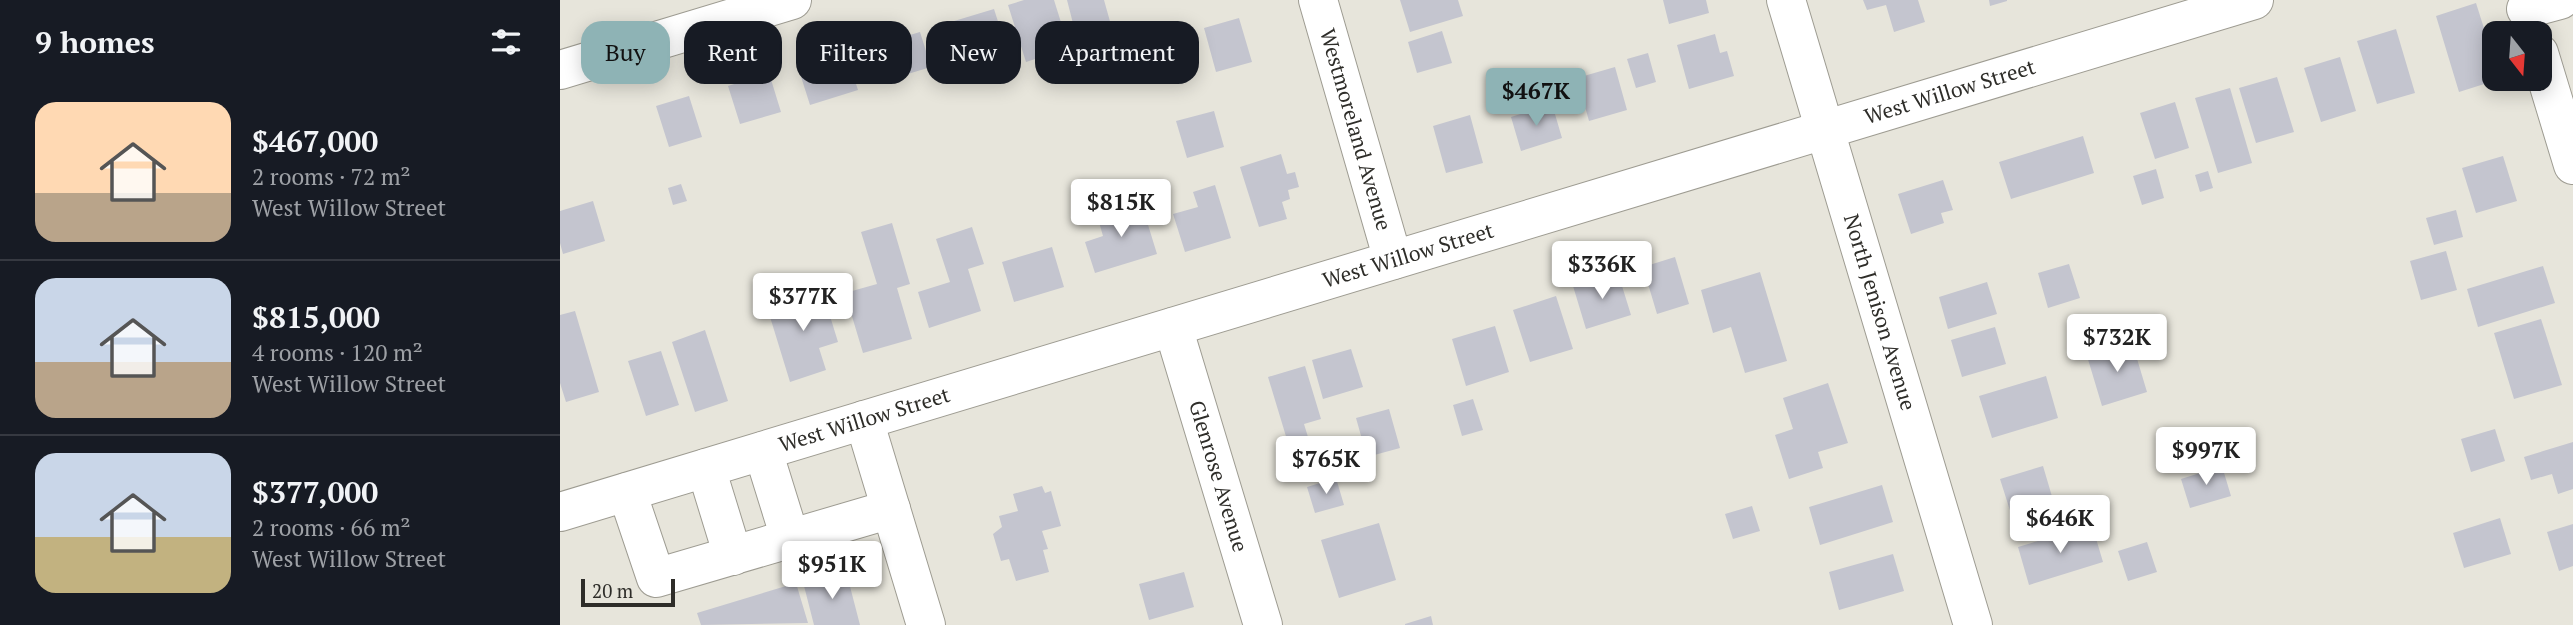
<!DOCTYPE html>
<meta charset="utf-8">
<style>
body{margin:0;font-family:"PT Serif",serif;background:#20242c;color:#f1f3f6;height:100vh;display:flex;flex-direction:column;font-size:26px;white-space:nowrap}
*{box-sizing:border-box;margin:0}
p{font-size:23px;color:#9ea1a6}
.icon{flex:none;width:38px;height:38px;fill:none;stroke:currentColor;stroke-width:2;stroke-linecap:round;stroke-linejoin:round}
.map{position:relative;flex:1;overflow:hidden}
.side{display:flex;flex-direction:column;background:#171b24;width:560px}
.side>*{flex:none}
.banner{position:absolute;left:21px;top:21px;width:665px;height:63px;display:flex;gap:14px}
.needle{width:46px;rotate:163deg}
.fabs{position:absolute;left:1922px;top:21px;display:grid;gap:14px}
.fabs a{display:grid;place-items:center;width:70px;height:70px;border-radius:14px;background:#171b24;box-shadow:0 4px 18px #0003;font-size:35px}
.scale{position:absolute;left:21px;bottom:18px;width:94px;box-sizing:border-box;padding-left:7px;border:4px solid #2e2d29;border-top:0;font-size:19px;line-height:24px;white-space:nowrap;color:#2e2d29;-webkit-text-stroke:5px #e7e5db;paint-order:stroke}
.price{position:absolute;translate:-50% -60px;padding:0 16px;border-radius:7px;background:#fff;color:#222;font-size:23px;line-height:46px;filter:drop-shadow(0 2px 4px #0008)}
.price::after{content:'';position:absolute;left:50%;top:42px;width:21px;height:16px;margin-left:-10px;background:inherit;clip-path:polygon(0 0,100% 0,50% 100%)}
.price.active{background:#8eb3b5;color:#111}
ul{padding:0;list-style:none}
li{display:flex;align-items:center;gap:21px;height:175px;padding:0 35px}
li+li{border-top:2px solid #363941}
li span{display:grid;place-items:center;flex:none;width:196px;height:140px;border-radius:21px;color:#555}
li>.icon{margin-inline-start:auto}
span .icon{width:84px;height:84px;fill:#fffc;stroke-width:1}
li b{font-size:30px}
h2{display:flex;justify-content:space-between;align-items:center;height:84px;padding:0 35px;font-size:30px}
.tag{padding:0 24px;border-radius:21px;background:#171b24;box-shadow:0 4px 18px #0003;font-size:24px;line-height:63px}
.tag.active{background:#8eb3b5;color:#111}
main{display:flex;flex:1;min-height:0}
.map>svg:first-child{display:block}
.building{fill:#c4c5cf}
.lines{fill:none;stroke-linecap:round;stroke-linejoin:round}
.minor-casing{stroke:#9e9c92;stroke-width:40}
.minor{stroke:#fff;stroke-width:38}
.labels{text-anchor:middle;stroke-width:5;stroke-linejoin:round;paint-order:stroke}
.street-label{font-size:21px;fill:#2e2d29;stroke:#e7e5db}
</style>
<main>
<section class="side">
<h2>9 homes<svg class="icon" aria-label="filters" viewBox="0 0 24 24"><path d="M4 7h16M4 17h16"/><circle cx="9" cy="7" r="2"/><circle cx="15" cy="17" r="2"/></svg></h2>
<ul>
<li><span style="background:linear-gradient(#ffd9b3 65%,#b9a48a 0)"><svg class="icon" aria-label="home" viewBox="0 0 24 24"><path d="M3 11l9-7 9 7M6 9v11h12V9"/></svg></span><div><b>$467,000</b><p>2 rooms · 72 m²</p><p>West Willow Street</p></div></li>
<li><span style="background:linear-gradient(#c9d6e8 60%,#b9a48a 0)"><svg class="icon" aria-label="home" viewBox="0 0 24 24"><path d="M3 11l9-7 9 7M6 9v11h12V9"/></svg></span><div><b>$815,000</b><p>4 rooms · 120 m²</p><p>West Willow Street</p></div></li>
<li><span style="background:linear-gradient(#c9d6e8 60%,#c2b280 0)"><svg class="icon" aria-label="home" viewBox="0 0 24 24"><path d="M3 11l9-7 9 7M6 9v11h12V9"/></svg></span><div><b>$377,000</b><p>2 rooms · 66 m²</p><p>West Willow Street</p></div></li>
</ul>
</section>
<div class="map">
<svg width="2013" height="625" viewBox="0 0 2013 625">
<rect width="100%" height="100%" fill="#e7e5db"/>
<path class="building" d="M 464,0 L 494,0 L 509,48 L 466,62 L 448,5 Z
M 507,0 L 544,0 L 551,25 L 516,35 Z
M 840,0 L 898,0 L 903,16 L 850,32 Z
M 1103,0 L 1146,0 L 1149,13 L 1109,24 Z
M 1303,0 L 1358,0 L 1365,22 L 1334,32 L 1326,5 L 1307,10 Z
M 1429,0 L 1447,0 L 1447,1 L 1430,6 Z
M 1916,3 L 1934,60 L 1934,79 L 1940,79 L 1899,92 L 1876,16 Z
M 434,9 L 451,62 L 387,81 L 371,28 Z
M 679,18 L 692,62 L 656,72 L 644,28 Z
M 1836,29 L 1855,93 L 1817,104 L 1797,41 Z
M 882,31 L 892,63 L 857,73 L 848,42 Z
M 360,32 L 371,67 L 331,79 L 320,44 Z
M 1155,34 L 1160,53 L 1167,51 L 1174,76 L 1129,89 L 1117,45 Z
M 598,41 L 608,71 L 588,78 L 578,47 Z
M 285,50 L 298,90 L 250,105 L 237,64 Z
M 1088,53 L 1096,82 L 1076,88 L 1067,59 Z
M 1780,57 L 1796,111 L 1761,122 L 1744,68 Z
M 1055,67 L 1067,110 L 1029,121 L 1017,78 Z
M 209,73 L 221,112 L 180,124 L 168,86 Z
M 1717,77 L 1734,132 L 1696,143 L 1679,88 Z
M 1670,88 L 1692,163 L 1658,173 L 1635,98 Z
M 129,96 L 142,137 L 109,147 L 96,106 Z
M 1615,102 L 1629,148 L 1595,159 L 1580,113 Z
M 992,104 L 1002,138 L 961,151 L 951,117 Z
M 654,111 L 664,147 L 627,158 L 616,121 Z
M 910,115 L 923,163 L 886,173 L 873,126 Z
M 1523,136 L 1534,173 L 1451,199 L 1439,162 Z
M 721,154 L 727,174 L 735,172 L 739,187 L 728,190 L 730,199 L 722,202 L 727,219 L 699,227 L 680,167 Z
M 1943,156 L 1957,201 L 1916,213 L 1902,168 Z
M 1596,169 L 1604,198 L 1582,205 L 1573,176 Z
M 1648,171 L 1653,188 L 1640,192 L 1635,175 Z
M 1383,180 L 1393,210 L 1381,213 L 1384,223 L 1351,234 L 1338,194 Z
M 121,184 L 127,201 L 113,205 L 108,188 Z
M 655,185 L 671,238 L 625,252 L 613,214 L 638,207 L 633,192 Z
M 33,201 L 45,241 L 3,254 L 0,243 L 0,211 Z
M 581,202 L 597,254 L 535,273 L 525,242 L 543,236 L 537,215 Z
M 1896,210 L 1903,237 L 1874,245 L 1866,218 Z
M 332,223 L 350,284 L 337,288 L 352,339 L 303,353 L 285,293 L 317,284 L 301,232 Z
M 412,227 L 424,264 L 408,269 L 421,311 L 369,328 L 358,292 L 390,282 L 376,239 Z
M 492,247 L 504,287 L 454,302 L 442,262 Z
M 1886,251 L 1897,290 L 1861,300 L 1850,261 Z
M 1115,257 L 1129,304 L 1097,314 L 1083,267 Z
M 1509,264 L 1520,298 L 1488,308 L 1478,273 Z
M 1983,266 L 1995,303 L 1918,327 L 1907,289 Z
M 1200,272 L 1227,361 L 1185,373 L 1171,327 L 1153,333 L 1141,290 Z
M 1058,273 L 1071,315 L 1026,329 L 1013,286 Z
M 1427,282 L 1437,314 L 1388,329 L 1379,297 Z
M 262,290 L 278,342 L 259,348 L 266,370 L 230,382 L 207,307 Z
M 996,296 L 1013,349 L 970,362 L 953,310 Z
M 15,311 L 39,392 L 6,402 L 0,383 L 0,315 Z
M 1981,319 L 2002,385 L 1954,399 L 1934,333 Z
M 935,326 L 949,372 L 906,386 L 892,339 Z
M 1435,327 L 1446,364 L 1402,377 L 1391,340 Z
M 145,330 L 168,401 L 135,412 L 112,342 Z
M 1572,342 L 1587,392 L 1542,406 L 1527,356 Z
M 791,349 L 803,387 L 763,399 L 752,360 Z
M 101,351 L 119,405 L 86,416 L 68,361 Z
M 745,366 L 761,419 L 744,424 L 748,437 L 728,443 L 708,377 Z
M 1486,376 L 1498,418 L 1432,438 L 1419,396 Z
M 1268,383 L 1288,443 L 1258,452 L 1263,468 L 1229,479 L 1215,435 L 1233,429 L 1223,398 Z
M 913,399 L 923,430 L 902,436 L 893,405 Z
M 829,409 L 840,448 L 807,457 L 796,418 Z
M 1935,429 L 1945,461 L 1911,472 L 1901,439 Z
M 2013,442 L 2013,489 L 1998,494 L 1992,474 L 1971,480 L 1964,457 Z
M 1483,466 L 1496,510 L 1454,523 L 1440,479 Z
M 1662,466 L 1671,496 L 1630,508 L 1621,479 Z
M 776,478 L 784,505 L 755,513 L 747,487 Z
M 1322,485 L 1333,522 L 1260,545 L 1249,507 Z
M 482,486 L 485,493 L 491,491 L 501,526 L 482,531 L 488,549 L 483,550 L 489,572 L 456,581 L 449,559 L 441,561 L 433,534 L 442,527 L 439,516 L 458,511 L 453,494 Z
M 1192,506 L 1200,531 L 1173,539 L 1165,514 Z
M 1940,518 L 1951,554 L 1904,568 L 1893,533 Z
M 819,523 L 836,580 L 779,598 L 761,540 Z
M 2013,524 L 2013,566 L 1999,571 L 1987,532 Z
M 1532,525 L 1543,562 L 1469,585 L 1458,547 Z
M 1587,542 L 1597,572 L 1568,581 L 1558,551 Z
M 1333,554 L 1344,591 L 1279,610 L 1269,572 Z
M 286,571 L 300,625 L 254,625 L 243,582 Z
M 624,572 L 634,607 L 589,620 L 579,584 Z
M 236,583 L 248,623 L 141,625 L 137,613 Z
M 871,616 L 873,625 L 845,625 L 845,624 Z"/>
<g class="lines">
<g class="minor-casing">
<g id="minor">
<path id="s1" d="M 758,0 L 833,260"/>
<path id="s2" d="M 1226,0 L 1413,625"/>
<path d="M 1966,9 L 2000,0"/>
<path d="M 1979,53 L 2013,165"/>
<path d="M 0,70 L 232,0"/>
<path id="s3" d="M 613,327 L 703,625"/>
<path d="M 304,420 L 366,625"/>
<path d="M 203,451 L 230,538"/>
<path d="M 146,468 L 173,556"/>
<path d="M 67,492 L 96,578 L 331,509"/>
<path id="s4" d="M 0,512 L 1694,0"/>
</g>
</g>
<use href="#minor" class="minor"/>
</g>
<g class="labels">
<g class="street-label">
<text dy="7" stroke="none"><textPath href="#s4" startOffset="1452">West Willow Street</textPath></text>
<text dy="7" stroke="none"><textPath href="#s1" startOffset="135">Westmoreland Avenue</textPath></text>
<text dy="7" stroke="none"><textPath href="#s4" startOffset="886">West Willow Street</textPath></text>
<text dy="7" stroke="none"><textPath href="#s2" startOffset="326">North Jenison Avenue</textPath></text>
<text dy="7" stroke="none"><textPath href="#s4" startOffset="318">West Willow Street</textPath></text>
<text dy="7" stroke="none"><textPath href="#s3" startOffset="156">Glenrose Avenue</textPath></text>
</g>
</g>
</svg>
<div class="fabs">
<a><svg class="needle" viewBox="-14 -14 28 28"><path d="M0-13l5 13h-10z" fill="#e53935"/><path d="M0 13l5-13h-10z" fill="#9ea1a6"/></svg></a>
</div>
<div class="scale">20 m</div>
<b class="price active" style="left:976px;top:128px">$467K</b>
<b class="price" style="left:561px;top:239px">$815K</b>
<b class="price" style="left:1042px;top:301px">$336K</b>
<b class="price" style="left:243px;top:333px">$377K</b>
<b class="price" style="left:1557px;top:374px">$732K</b>
<b class="price" style="left:1646px;top:487px">$997K</b>
<b class="price" style="left:766px;top:496px">$765K</b>
<b class="price" style="left:1500px;top:555px">$646K</b>
<b class="price" style="left:272px;top:601px">$951K</b>
<div class="banner">
<a class="tag active">Buy</a>
<a class="tag">Rent</a>
<a class="tag">Filters</a>
<a class="tag">New</a>
<a class="tag">Apartment</a>
</div>
</div>
</main>
